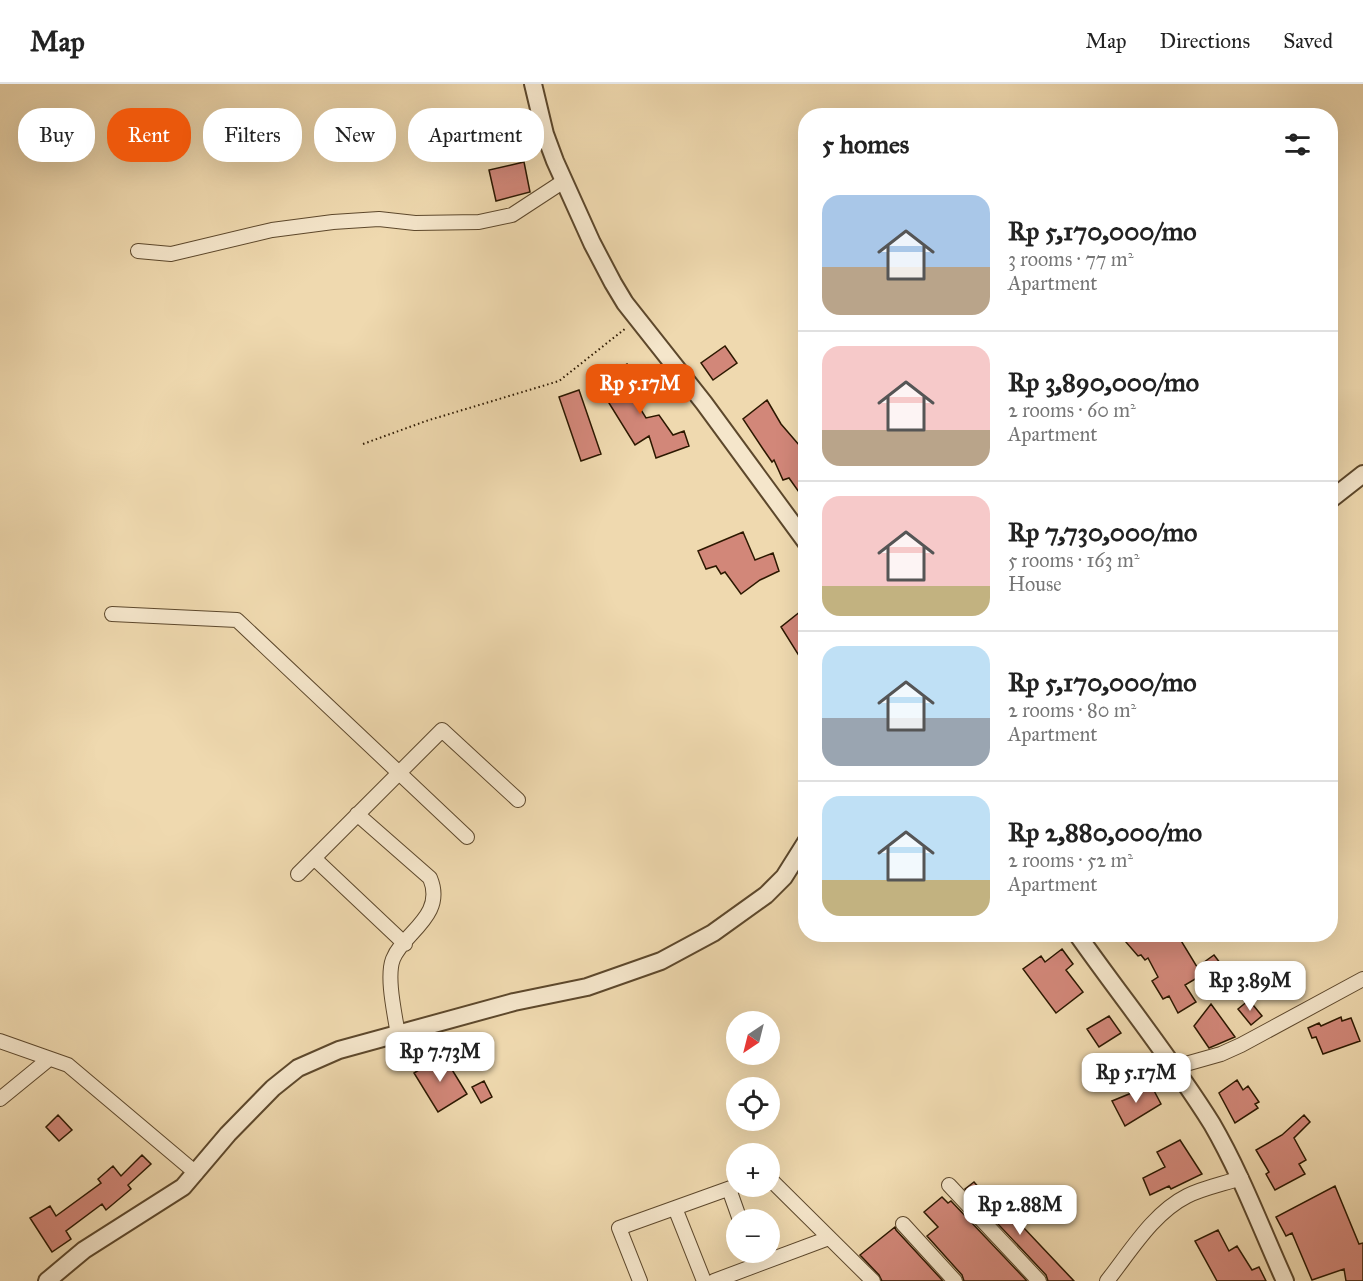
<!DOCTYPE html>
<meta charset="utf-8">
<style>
body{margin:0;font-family:"IM FELL Great Primer",serif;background:#f2f2f2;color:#222;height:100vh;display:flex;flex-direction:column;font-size:22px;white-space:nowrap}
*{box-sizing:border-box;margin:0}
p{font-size:20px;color:#767676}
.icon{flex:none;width:33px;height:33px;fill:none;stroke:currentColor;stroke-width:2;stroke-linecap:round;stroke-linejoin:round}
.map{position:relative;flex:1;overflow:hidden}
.side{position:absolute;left:798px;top:24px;width:540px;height:834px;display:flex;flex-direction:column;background:#fff;border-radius:24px;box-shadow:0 6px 24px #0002}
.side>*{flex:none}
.hud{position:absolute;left:18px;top:24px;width:570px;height:54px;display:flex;gap:12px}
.needle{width:39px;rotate:215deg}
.controls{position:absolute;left:726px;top:927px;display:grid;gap:12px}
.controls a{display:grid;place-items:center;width:54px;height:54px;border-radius:50%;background:#fff;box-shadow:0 6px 24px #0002;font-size:30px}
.price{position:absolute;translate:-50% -51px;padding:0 14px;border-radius:12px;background:#fff;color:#222;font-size:20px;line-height:39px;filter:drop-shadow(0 2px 3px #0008)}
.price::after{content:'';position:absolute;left:50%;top:36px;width:18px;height:14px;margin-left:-9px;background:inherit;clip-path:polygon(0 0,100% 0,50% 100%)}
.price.on{background:#ea580c;color:#fff}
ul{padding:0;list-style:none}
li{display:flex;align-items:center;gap:18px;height:150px;padding:0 24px}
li+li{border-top:2px solid #e0e0e0}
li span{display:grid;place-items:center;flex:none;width:168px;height:120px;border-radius:18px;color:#555}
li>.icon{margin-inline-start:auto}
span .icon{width:72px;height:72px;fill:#fffc;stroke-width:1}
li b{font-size:26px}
h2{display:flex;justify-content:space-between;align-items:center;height:72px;padding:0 24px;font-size:26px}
.chip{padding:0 21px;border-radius:24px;background:#fff;box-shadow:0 6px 24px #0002;font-size:21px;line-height:54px}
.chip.on{background:#ea580c;color:#fff}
header{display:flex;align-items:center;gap:36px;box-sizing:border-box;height:84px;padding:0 30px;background:#fff;border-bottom:2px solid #e0e0e0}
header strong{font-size:28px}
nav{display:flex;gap:33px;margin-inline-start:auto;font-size:21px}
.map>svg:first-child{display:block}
.building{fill:#d28779;stroke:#2c1800;stroke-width:1.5}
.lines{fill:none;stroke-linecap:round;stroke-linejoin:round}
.minor-casing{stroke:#5d482c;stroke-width:16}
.tertiary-casing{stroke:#5d482c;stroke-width:20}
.path{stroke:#2c1800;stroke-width:2;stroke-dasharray:1.5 3;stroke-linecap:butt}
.minor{stroke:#f5e6cb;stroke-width:14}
.tertiary{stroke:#f5e6cb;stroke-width:16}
</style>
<header>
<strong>Map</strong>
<nav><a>Map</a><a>Directions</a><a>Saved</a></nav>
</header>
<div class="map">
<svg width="1363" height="1197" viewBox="0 0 1363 1197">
<rect width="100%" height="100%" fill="#efd9af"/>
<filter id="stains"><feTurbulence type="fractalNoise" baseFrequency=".00333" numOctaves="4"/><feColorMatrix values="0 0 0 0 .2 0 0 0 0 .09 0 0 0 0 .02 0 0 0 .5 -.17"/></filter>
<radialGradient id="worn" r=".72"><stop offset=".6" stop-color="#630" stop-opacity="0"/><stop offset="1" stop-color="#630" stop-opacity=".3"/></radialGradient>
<path class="building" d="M 524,78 L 530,108 L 496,117 L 489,86 Z
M 725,262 L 737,279 L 713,296 L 701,279 Z
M 627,280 L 643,306 L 633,313 L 646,334 L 659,331 L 673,351 L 684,347 L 689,362 L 656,374 L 649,352 L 635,361 L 604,311 L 613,306 L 605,293 Z
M 579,306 L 601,370 L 581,377 L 559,313 Z
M 767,316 L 781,340 L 806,369 L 806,418 L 789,394 L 783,396 L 774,376 L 772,378 L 763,365 L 743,335 Z
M 743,448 L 755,476 L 773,469 L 779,487 L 760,496 L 741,510 L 725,488 L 721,490 L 716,482 L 706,485 L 698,467 Z
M 806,523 L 806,583 L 781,543 Z
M 1119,850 L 1177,850 L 1202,891 L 1185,901 L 1196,918 L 1178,929 L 1169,912 L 1163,915 L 1152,897 L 1158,893 L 1148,874 L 1145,876 L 1141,871 L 1138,872 Z
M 1062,865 L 1073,880 L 1066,886 L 1083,908 L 1056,929 L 1023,885 L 1041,872 L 1045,878 Z
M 1214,871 L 1227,888 L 1215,897 L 1200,881 Z
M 1249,916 L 1262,932 L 1251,941 L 1238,925 Z
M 1211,920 L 1235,953 L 1209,964 L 1194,942 Z
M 1109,932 L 1121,949 L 1099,963 L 1087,945 Z
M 1341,933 L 1342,937 L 1351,934 L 1360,957 L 1323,970 L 1316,953 L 1312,954 L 1308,944 L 1319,939 L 1321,942 Z
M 443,971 L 467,1010 L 438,1028 L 414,989 Z
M 1237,996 L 1243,1006 L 1248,1002 L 1259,1018 L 1255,1020 L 1258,1024 L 1235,1039 L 1219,1009 Z
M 484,997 L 492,1013 L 481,1019 L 472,1003 Z
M 1151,1001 L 1161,1020 L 1125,1042 L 1112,1017 Z
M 58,1031 L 72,1046 L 59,1057 L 46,1043 Z
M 1304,1031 L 1310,1038 L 1294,1054 L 1306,1076 L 1299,1080 L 1305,1090 L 1275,1106 L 1266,1090 L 1269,1088 L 1256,1066 L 1282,1051 Z
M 1180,1056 L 1202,1090 L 1171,1105 L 1169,1102 L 1150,1111 L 1143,1094 L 1165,1083 L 1157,1068 Z
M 142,1071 L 151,1080 L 128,1101 L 131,1105 L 106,1126 L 102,1120 L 66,1147 L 71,1155 L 52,1168 L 30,1134 L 50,1122 L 56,1132 L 101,1099 L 98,1095 L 113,1082 L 121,1092 Z
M 974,1098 L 988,1114 L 991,1112 L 1023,1143 L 1074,1197 L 1048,1197 L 1046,1191 L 965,1105 Z
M 1335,1102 L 1359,1160 L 1363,1159 L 1363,1197 L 1346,1197 L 1344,1185 L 1312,1196 L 1292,1149 L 1286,1152 L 1276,1133 Z
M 942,1113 L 948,1119 L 951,1117 L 1027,1197 L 964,1197 L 962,1191 L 927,1152 L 938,1143 L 924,1128 Z
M 895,1143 L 896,1146 L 943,1197 L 882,1197 L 879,1191 L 860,1171 Z
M 1218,1146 L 1229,1167 L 1237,1162 L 1252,1186 L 1259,1183 L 1266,1197 L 1217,1197 L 1195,1157 Z"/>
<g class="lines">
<g class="minor-casing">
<path id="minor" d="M 138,167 L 171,170 L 272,146 L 333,138 L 379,135 L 415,139 L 479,138 L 512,131 L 564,97
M 112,530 L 237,536 L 467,753
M 357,730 L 430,794 C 446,832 403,849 393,875 C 386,893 395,931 398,951
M 315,775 L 405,860
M 298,790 L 442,646 L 518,716
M 0,957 L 68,981 L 196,1089
M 1175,983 L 1221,970 L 1241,961 L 1363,895
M 0,1015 L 49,975
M 770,1095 L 873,1197
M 949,1101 L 1039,1197
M 729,1105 L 740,1136
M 675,1124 L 704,1197
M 903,1140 L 955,1197
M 640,1197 L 619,1144 L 736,1102
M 714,1197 L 829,1154
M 1107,1197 C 1130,1168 1153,1129 1187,1112 C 1203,1104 1223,1100 1241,1094"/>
</g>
<g class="tertiary-casing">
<path id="tertiary" d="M 533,0 L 545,50 L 555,77 L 592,159 L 613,199 L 625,219 L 704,319 L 806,458
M 1330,416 L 1363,390
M 1077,850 C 1122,914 1171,974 1212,1040 C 1241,1090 1261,1144 1285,1197
M 47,1197 L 84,1166 L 183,1103 L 228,1050 L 273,1004 L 298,984 L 339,966 L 514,918 L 587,903 L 661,877 L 713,849 L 766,811 L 784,793 L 806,758"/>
</g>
<path class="path" d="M 363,360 L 426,337 L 559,297 L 626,244"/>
<use href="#minor" class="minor"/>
<use href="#tertiary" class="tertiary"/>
</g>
<rect width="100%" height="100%" filter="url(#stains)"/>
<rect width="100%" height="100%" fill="url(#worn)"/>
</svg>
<div class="controls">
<a><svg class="needle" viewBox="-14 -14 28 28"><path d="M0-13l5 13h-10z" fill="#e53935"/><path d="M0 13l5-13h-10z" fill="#767676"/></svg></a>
<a><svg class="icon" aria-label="locate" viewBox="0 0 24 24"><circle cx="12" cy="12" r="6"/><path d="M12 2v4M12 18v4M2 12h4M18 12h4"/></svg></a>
<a>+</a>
<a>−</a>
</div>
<b class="price on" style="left:640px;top:331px">Rp 5.17M</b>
<b class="price" style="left:1250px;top:928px">Rp 3.89M</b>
<b class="price" style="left:440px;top:999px">Rp 7.73M</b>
<b class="price" style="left:1136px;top:1020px">Rp 5.17M</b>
<b class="price" style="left:1020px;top:1152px">Rp 2.88M</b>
<div class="hud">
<a class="chip">Buy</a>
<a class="chip on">Rent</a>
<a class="chip">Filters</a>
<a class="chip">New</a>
<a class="chip">Apartment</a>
</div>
<section class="side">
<h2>5 homes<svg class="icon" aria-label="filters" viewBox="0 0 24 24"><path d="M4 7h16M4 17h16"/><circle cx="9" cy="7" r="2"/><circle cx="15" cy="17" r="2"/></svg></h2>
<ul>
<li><span style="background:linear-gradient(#a9c7e8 60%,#b9a48a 0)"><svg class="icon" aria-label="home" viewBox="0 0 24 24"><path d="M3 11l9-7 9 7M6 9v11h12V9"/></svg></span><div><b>Rp 5,170,000/mo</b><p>3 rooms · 77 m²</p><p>Apartment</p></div></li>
<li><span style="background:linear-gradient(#f6c9c9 70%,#b9a48a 0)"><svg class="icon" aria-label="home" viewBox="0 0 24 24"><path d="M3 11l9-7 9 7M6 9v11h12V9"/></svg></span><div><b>Rp 3,890,000/mo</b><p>2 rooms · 60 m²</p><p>Apartment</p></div></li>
<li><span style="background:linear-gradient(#f6c9c9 75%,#c2b280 0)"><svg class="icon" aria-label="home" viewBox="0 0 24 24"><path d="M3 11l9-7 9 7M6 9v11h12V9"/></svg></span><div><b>Rp 7,730,000/mo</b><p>5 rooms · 163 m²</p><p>House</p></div></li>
<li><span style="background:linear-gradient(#bfe0f5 60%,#9aa5b1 0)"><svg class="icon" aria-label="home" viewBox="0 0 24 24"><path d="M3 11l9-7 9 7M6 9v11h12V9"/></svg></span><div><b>Rp 5,170,000/mo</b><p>2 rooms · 80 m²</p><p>Apartment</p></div></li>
<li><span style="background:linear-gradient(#bfe0f5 70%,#c2b280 0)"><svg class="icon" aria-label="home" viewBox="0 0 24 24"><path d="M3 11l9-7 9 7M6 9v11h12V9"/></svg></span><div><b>Rp 2,880,000/mo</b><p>2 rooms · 52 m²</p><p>Apartment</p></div></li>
</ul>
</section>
</div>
